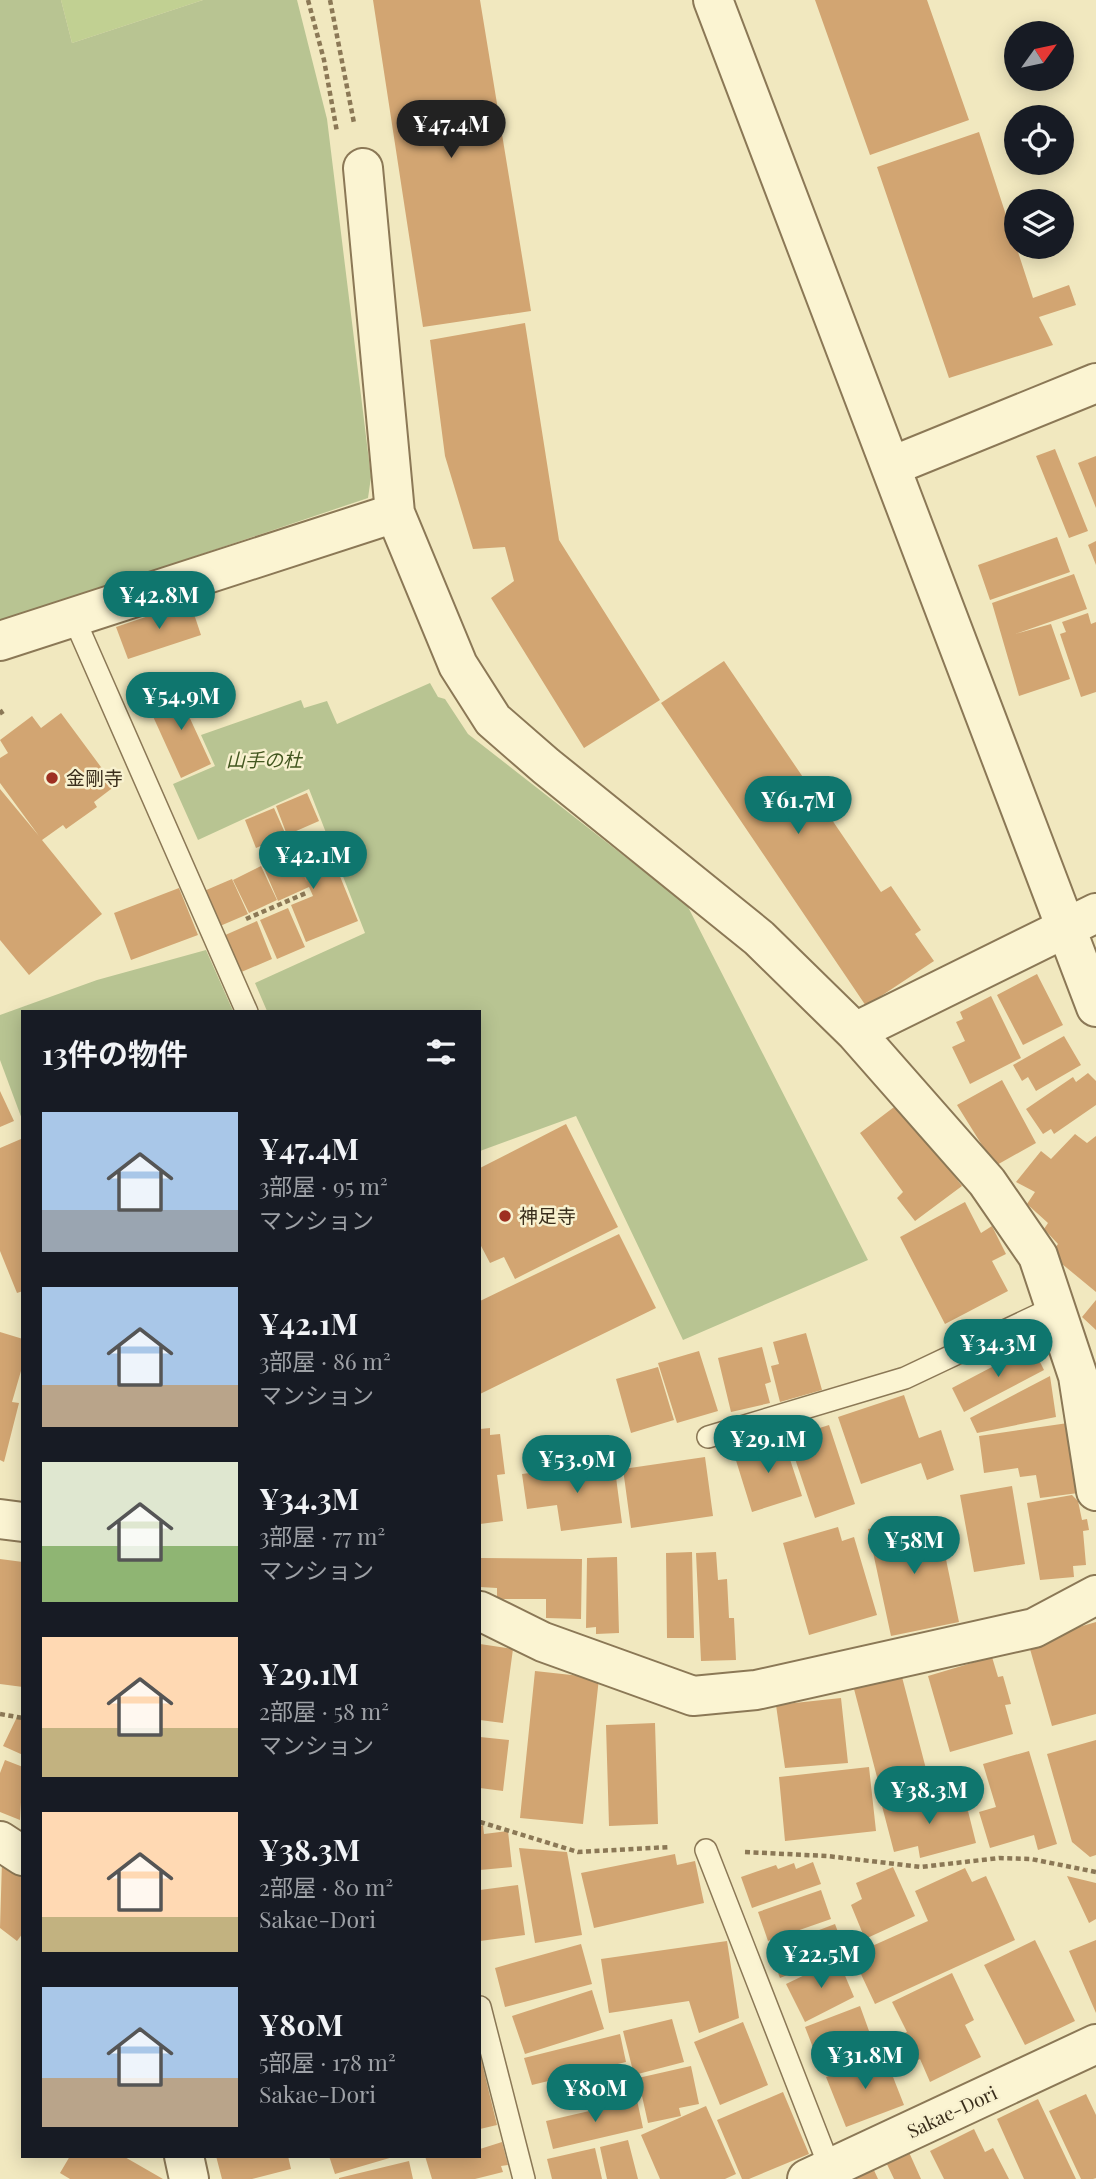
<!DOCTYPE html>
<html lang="ja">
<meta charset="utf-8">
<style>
body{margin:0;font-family:"Playfair Display","Noto Sans JP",serif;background:#242831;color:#f1f3f6;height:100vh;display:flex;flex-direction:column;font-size:26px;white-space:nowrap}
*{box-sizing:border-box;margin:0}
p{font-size:23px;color:#9ea1a6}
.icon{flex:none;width:38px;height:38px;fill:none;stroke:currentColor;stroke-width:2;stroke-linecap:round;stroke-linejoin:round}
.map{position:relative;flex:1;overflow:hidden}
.sheet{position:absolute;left:21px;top:1010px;width:460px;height:1148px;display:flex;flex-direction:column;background:#171b24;border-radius:0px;box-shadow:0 4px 18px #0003}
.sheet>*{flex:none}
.needle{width:46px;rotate:57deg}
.buttons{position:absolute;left:1004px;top:21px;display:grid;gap:14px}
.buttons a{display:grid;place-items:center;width:70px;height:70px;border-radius:50%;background:#171b24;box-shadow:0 4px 18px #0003;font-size:35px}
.price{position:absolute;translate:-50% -60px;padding:0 16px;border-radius:24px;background:#0f766e;color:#fff;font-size:23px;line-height:46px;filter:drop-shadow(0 2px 4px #0008)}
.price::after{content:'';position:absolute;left:50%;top:42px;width:21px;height:16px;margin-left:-10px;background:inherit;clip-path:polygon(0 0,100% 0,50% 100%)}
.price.current{background:#222;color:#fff}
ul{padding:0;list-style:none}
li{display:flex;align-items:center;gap:21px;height:175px;padding:0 21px}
li span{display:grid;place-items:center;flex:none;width:196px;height:140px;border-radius:0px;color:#555}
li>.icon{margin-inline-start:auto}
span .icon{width:84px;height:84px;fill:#fffc;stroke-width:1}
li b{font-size:30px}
h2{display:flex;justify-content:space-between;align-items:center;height:84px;padding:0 21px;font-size:30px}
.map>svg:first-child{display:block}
.green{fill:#c1d092}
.cemetery{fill:#b8c492}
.building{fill:#d2a572}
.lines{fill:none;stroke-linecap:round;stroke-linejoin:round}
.lane-casing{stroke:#8b7856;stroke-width:24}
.street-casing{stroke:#8b7856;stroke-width:42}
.path{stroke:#8b7856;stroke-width:4.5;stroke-dasharray:5 3.5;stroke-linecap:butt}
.lane{stroke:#fbf4d2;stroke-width:21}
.street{stroke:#fbf4d2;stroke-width:38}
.poi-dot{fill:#9e2f21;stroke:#f8f1cf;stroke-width:2.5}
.labels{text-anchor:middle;stroke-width:5;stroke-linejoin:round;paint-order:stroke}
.park-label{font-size:19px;font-style:italic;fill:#435720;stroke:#f8f1cf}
.poi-label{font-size:19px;fill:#392d1b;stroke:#f8f1cf;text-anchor:start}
.street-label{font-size:19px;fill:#392d1b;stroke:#f8f1cf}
</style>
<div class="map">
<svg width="1096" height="2179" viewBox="0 0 1096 2179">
<rect width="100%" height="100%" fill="#f1e8bf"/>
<path class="green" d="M 61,0 L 203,0 L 72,43 Z"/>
<path class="cemetery" d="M 0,0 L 61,0 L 72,43 L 203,0 L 297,0 L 327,119 L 371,477 L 368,498 L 0,622 Z
M 430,683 L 438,697 L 445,699 L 468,734 L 687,905 L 868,1260 L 683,1340 L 576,1116 L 480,1151 L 480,1012 L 267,1011 L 255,983 L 365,933 L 309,789 L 198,840 L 173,784 L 215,766 L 201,735 L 301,700 L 304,708 L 327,701 L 337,724 Z
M 206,950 L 233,1011 L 23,1012 L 23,1122 L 0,1060 L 0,1015 L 97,980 Z"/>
<path class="building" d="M 373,0 L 480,0 L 531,311 L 423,327 Z
M 815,0 L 927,0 L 969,120 L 870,155 Z
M 979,132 L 1033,298 L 1069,285 L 1076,305 L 1039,317 L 1053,345 L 949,378 L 877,167 Z
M 525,323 L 559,540 L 660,700 L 584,748 L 491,598 L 514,581 L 505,547 L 473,549 L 445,456 L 430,340 Z
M 1055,449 L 1088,531 L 1069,538 L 1036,456 Z
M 1096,456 L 1096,508 L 1078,463 Z
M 1057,537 L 1070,572 L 990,600 L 978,565 Z
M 1096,541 L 1096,565 L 1088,545 Z
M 1074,574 L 1087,609 L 1015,634 L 1051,624 L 1070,679 L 1019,696 L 992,603 Z
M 190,602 L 201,635 L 128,659 L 116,627 Z
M 1088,613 L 1091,624 L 1096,622 L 1096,692 L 1081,697 L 1060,634 L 1066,632 L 1062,622 Z
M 724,661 L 881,892 L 891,886 L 921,930 L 915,934 L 934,961 L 866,1006 L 661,703 Z
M 186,684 L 197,708 L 187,712 L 211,764 L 181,778 L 151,712 L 166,704 L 162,695 Z
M 61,713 L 115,786 L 94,802 L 97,807 L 66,829 L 63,825 L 42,840 L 102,914 L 29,975 L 0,940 L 0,789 L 39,836 L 0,783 L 0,758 L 8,753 L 0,740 L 32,716 L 41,728 Z
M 307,793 L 319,821 L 287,835 L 276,806 Z
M 274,808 L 286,835 L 256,848 L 245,820 Z
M 327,844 L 358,921 L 306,942 L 291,905 L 313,896 L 309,887 L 278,901 L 263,866 L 293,853 L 307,882 L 297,856 Z
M 261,866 L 277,900 L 249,913 L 233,880 Z
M 232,879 L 248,914 L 220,926 L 204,891 Z
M 179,888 L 198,935 L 131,960 L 114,913 Z
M 288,908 L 305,947 L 277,959 L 260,920 Z
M 257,921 L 272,959 L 239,973 L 223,936 Z
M 1037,974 L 1063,1025 L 1023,1045 L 997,995 Z
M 991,996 L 1021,1058 L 970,1084 L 952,1047 L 965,1041 L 956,1022 L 963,1019 L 960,1012 Z
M 1064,1036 L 1081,1065 L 1036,1091 L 1028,1077 L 1022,1081 L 1013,1065 Z
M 1088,1073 L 1096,1081 L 1096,1105 L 1054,1134 L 1051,1129 L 1043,1134 L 1026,1109 L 1073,1077 L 1076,1082 Z
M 1002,1080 L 1036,1143 L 995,1166 L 957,1105 Z
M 0,1091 L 14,1121 L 0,1127 Z
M 898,1104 L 945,1154 L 942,1160 L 962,1186 L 915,1221 L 897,1198 L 903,1192 L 860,1133 Z
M 566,1124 L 618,1227 L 515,1279 L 504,1257 L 490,1263 L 480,1244 L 480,1168 Z
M 1075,1134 L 1087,1143 L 1096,1136 L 1096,1292 L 1050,1254 L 1058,1244 L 1044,1229 L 1048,1223 L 1027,1204 L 1035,1192 L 1016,1182 L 1041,1151 L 1051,1159 Z
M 21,1139 L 23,1291 L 17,1293 L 0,1251 L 0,1148 Z
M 965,1202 L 981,1233 L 992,1226 L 1006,1254 L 992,1261 L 1008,1291 L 945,1324 L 900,1237 Z
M 619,1234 L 656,1308 L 480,1394 L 480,1301 Z
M 1096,1300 L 1096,1330 L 1082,1317 Z
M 0,1332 L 23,1339 L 23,1364 L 12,1402 L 19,1403 L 4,1462 L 0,1460 Z
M 806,1333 L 822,1390 L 780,1402 L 771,1366 L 779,1364 L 773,1342 Z
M 1032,1346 L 1044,1370 L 964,1412 L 952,1388 Z
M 762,1347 L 771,1382 L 765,1384 L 770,1403 L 731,1412 L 718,1358 Z
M 699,1351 L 718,1411 L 677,1423 L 658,1363 Z
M 658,1367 L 674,1420 L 631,1433 L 616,1379 Z
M 1050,1376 L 1056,1417 L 977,1433 L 970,1418 Z
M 904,1395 L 919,1438 L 941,1430 L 954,1470 L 927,1480 L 921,1463 L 861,1484 L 838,1417 Z
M 1075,1422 L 1086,1492 L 1040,1498 L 1036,1475 L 1020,1477 L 1018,1468 L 984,1473 L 979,1436 Z
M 829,1425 L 855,1504 L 815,1518 L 788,1438 Z
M 490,1428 L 490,1435 L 500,1434 L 505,1474 L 497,1475 L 503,1521 L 480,1524 L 480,1429 Z
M 783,1438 L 802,1496 L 752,1512 L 734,1454 Z
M 705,1457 L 713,1516 L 631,1528 L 623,1469 Z
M 614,1462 L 622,1523 L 561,1531 L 557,1505 L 527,1509 L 522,1474 Z
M 1012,1486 L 1025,1564 L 974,1572 L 960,1495 Z
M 1072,1495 L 1078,1501 L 1082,1520 L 1087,1519 L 1089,1530 L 1083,1531 L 1086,1565 L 1073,1566 L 1074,1577 L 1040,1580 L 1027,1503 Z
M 937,1516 L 959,1622 L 891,1636 L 868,1529 Z
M 838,1527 L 842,1541 L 854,1537 L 877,1615 L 809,1635 L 783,1543 Z
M 692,1552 L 694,1638 L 667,1638 L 666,1553 Z
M 716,1552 L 718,1580 L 727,1579 L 729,1618 L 734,1618 L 736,1660 L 701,1661 L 696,1553 Z
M 617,1557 L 619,1633 L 596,1634 L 596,1627 L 586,1628 L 587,1558 Z
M 480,1558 L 582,1559 L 581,1619 L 546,1618 L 546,1599 L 497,1599 L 497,1588 L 480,1587 Z
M 0,1559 L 23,1562 L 23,1687 L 0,1684 Z
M 1096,1622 L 1096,1714 L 1052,1726 L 1028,1642 Z
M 480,1644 L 513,1649 L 503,1723 L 480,1720 Z
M 992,1657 L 998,1677 L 1003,1676 L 1011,1704 L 1005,1705 L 1013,1734 L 950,1752 L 928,1676 Z
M 535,1671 L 599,1678 L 583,1824 L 520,1818 Z
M 902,1677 L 931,1788 L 883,1800 L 854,1689 Z
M 841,1698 L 848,1763 L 785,1768 L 776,1705 Z
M 17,1717 L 23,1720 L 23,1755 L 3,1746 Z
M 655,1723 L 658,1824 L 609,1826 L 606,1725 Z
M 480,1737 L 509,1740 L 503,1791 L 480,1788 Z
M 1096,1740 L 1096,1855 L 1090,1857 L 1072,1842 L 1047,1754 Z
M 1029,1751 L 1057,1844 L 1038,1850 L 1034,1835 L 990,1848 L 979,1812 L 996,1807 L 983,1764 Z
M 5,1760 L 23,1767 L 20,1820 L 0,1812 L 0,1773 Z
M 869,1767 L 876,1831 L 785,1841 L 779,1777 Z
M 921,1796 L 925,1809 L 965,1799 L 976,1843 L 920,1858 L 918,1846 L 894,1852 L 882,1806 Z
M 483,1825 L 484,1834 L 508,1831 L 512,1867 L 480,1870 L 480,1826 Z
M 519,1848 L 567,1852 L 582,1935 L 535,1943 Z
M 675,1854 L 677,1865 L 695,1861 L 704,1903 L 594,1928 L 581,1873 Z
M 2,1861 L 23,1876 L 23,1933 L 17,1941 L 0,1928 Z
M 813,1862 L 821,1884 L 752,1908 L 741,1877 L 776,1865 L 778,1869 L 794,1863 L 796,1869 Z
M 893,1867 L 915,1916 L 865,1939 L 851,1905 L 862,1899 L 856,1883 Z
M 965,1868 L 972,1882 L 986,1876 L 1015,1940 L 875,2004 L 852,1955 L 928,1921 L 915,1891 Z
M 1067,1876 L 1096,1883 L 1096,1919 L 1089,1923 Z
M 518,1885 L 525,1935 L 480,1941 L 480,1890 Z
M 821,1890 L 831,1919 L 768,1941 L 758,1912 Z
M 835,1924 L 845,1951 L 780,1978 L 769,1949 Z
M 1035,1940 L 1075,2021 L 1025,2045 L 984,1965 Z
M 1096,1940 L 1096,2013 L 1069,1951 Z
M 727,1941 L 739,2018 L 699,2033 L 689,2001 L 609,2013 L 601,1959 Z
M 581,1944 L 592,1984 L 505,2007 L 495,1968 Z
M 838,1959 L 854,1997 L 805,2022 L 786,1984 Z
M 952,1973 L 974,2020 L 965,2025 L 981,2057 L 930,2082 L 920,2059 L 912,2063 L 899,2035 L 907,2032 L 892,2002 Z
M 592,1990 L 604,2029 L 525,2054 L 512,2016 Z
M 860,2006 L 873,2042 L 819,2063 L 805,2027 Z
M 672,2019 L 684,2062 L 634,2075 L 623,2031 Z
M 743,2022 L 768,2085 L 720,2105 L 694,2042 Z
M 620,2034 L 626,2062 L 532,2085 L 524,2058 Z
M 884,2054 L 904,2105 L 846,2127 L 826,2077 Z
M 480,2055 L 497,2125 L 480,2129 Z
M 691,2066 L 699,2104 L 679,2108 L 681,2116 L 648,2123 L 638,2078 Z
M 783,2092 L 809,2154 L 749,2179 L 742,2179 L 717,2120 Z
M 1086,2094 L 1096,2115 L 1096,2178 L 1093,2179 L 1081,2179 L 1049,2111 Z
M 1038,2099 L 1076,2179 L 1024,2179 L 997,2119 Z
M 637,2100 L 643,2128 L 553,2149 L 546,2121 Z
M 706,2106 L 736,2174 L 725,2179 L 660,2179 L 641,2135 Z
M 974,2129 L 985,2152 L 993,2148 L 1009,2179 L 944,2179 L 930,2151 Z
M 628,2140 L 638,2179 L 607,2179 L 600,2147 Z
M 502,2142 L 508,2165 L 501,2166 L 503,2172 L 475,2179 L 432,2179 L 425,2156 L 480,2156 L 480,2149 Z
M 595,2148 L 602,2179 L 552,2179 L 547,2159 Z
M 908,2150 L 921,2179 L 894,2179 L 885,2160 Z
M 70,2156 L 123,2156 L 163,2179 L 70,2179 L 60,2173 Z
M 216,2156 L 288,2156 L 291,2169 L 252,2179 L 222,2179 Z
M 329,2156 L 393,2156 L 393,2157 L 335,2174 Z
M 409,2161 L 413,2179 L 339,2179 L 339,2178 Z
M 873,2168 L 878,2179 L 851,2179 Z"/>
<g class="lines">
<g class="lane-casing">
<path id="lane" d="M 73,616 L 247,1012
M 708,1437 L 905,1378 L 1055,1307
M 706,1850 L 830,2168
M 480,2007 L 524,2179"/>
</g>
<g class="street-casing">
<path id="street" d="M 713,0 L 1096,1007
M 363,168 L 395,513 L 458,665 L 493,720 L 546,766 L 759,938 L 855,1032 L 987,1182 L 1038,1256 L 1078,1376 L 1096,1491
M 892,466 L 1096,383
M 0,641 L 395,513
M 855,1032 L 1096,913
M 0,1519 L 23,1522
M 480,1611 L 543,1642 L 693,1696 L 756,1690 L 1034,1628 L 1096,1595
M 0,1841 L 23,1856
M 184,2156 L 189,2179
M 807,2179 L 1096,2044"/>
</g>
<path class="path" d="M 308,0 L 324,60 L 337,132
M 330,0 L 354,123
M 0,710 L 4,716
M 246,919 L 306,893
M 0,1714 L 23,1718
M 480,1822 L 578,1852 L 670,1847
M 745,1852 L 827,1856 L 921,1867 L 999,1858 L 1031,1859 L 1096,1872"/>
<use href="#lane" class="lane"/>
<use href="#street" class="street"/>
</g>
<g class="poi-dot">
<circle cx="52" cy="778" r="7"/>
<circle cx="505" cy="1216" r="7"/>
</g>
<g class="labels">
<g class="park-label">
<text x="264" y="767">山手の杜</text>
</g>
<g class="poi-label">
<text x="66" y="785">金剛寺</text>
<text x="519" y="1223">神足寺</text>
</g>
<g class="street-label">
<text transform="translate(952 2112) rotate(-25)" y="7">Sakae-Dori</text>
</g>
</g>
</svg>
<div class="buttons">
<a><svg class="needle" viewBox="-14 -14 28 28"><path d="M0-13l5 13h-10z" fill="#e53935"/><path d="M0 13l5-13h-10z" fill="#9ea1a6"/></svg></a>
<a><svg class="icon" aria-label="locate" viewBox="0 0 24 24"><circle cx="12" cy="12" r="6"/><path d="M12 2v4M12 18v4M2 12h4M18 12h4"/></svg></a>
<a><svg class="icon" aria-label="layers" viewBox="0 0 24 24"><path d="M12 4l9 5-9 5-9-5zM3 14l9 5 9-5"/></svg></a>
</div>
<b class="price current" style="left:451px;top:160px">¥47.4M</b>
<b class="price" style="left:159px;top:631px">¥42.8M</b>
<b class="price" style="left:181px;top:732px">¥54.9M</b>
<b class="price" style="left:798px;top:836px">¥61.7M</b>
<b class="price" style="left:313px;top:891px">¥42.1M</b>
<b class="price" style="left:998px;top:1379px">¥34.3M</b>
<b class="price" style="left:768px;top:1475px">¥29.1M</b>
<b class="price" style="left:577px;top:1495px">¥53.9M</b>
<b class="price" style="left:914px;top:1576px">¥58M</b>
<b class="price" style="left:929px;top:1826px">¥38.3M</b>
<b class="price" style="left:821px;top:1990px">¥22.5M</b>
<b class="price" style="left:865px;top:2091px">¥31.8M</b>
<b class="price" style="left:595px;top:2124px">¥80M</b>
<section class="sheet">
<h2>13件の物件<svg class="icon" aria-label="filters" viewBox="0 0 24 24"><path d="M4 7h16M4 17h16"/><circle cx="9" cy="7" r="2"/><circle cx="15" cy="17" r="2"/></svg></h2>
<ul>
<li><span style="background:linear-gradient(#a9c7e8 70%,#9aa5b1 0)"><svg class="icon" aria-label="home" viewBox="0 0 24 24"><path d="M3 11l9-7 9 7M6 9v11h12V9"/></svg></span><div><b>¥47.4M</b><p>3部屋 · 95 m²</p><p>マンション</p></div></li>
<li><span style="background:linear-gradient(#a9c7e8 70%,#b9a48a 0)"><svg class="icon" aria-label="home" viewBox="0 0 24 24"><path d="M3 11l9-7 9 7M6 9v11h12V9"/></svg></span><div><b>¥42.1M</b><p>3部屋 · 86 m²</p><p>マンション</p></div></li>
<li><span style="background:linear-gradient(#dfe7d0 60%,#8fb573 0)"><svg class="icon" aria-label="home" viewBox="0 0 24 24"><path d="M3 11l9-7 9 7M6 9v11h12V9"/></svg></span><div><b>¥34.3M</b><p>3部屋 · 77 m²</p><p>マンション</p></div></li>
<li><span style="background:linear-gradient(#ffd9b3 65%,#c2b280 0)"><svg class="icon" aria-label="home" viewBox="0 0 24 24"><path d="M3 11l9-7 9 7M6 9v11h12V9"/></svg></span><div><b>¥29.1M</b><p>2部屋 · 58 m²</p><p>マンション</p></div></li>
<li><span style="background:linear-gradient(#ffd9b3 75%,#c2b280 0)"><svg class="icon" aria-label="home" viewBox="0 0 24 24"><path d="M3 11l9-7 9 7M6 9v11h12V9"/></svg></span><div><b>¥38.3M</b><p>2部屋 · 80 m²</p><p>Sakae-Dori</p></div></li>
<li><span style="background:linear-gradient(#a9c7e8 65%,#b9a48a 0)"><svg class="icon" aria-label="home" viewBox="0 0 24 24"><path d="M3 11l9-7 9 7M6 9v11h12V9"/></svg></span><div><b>¥80M</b><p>5部屋 · 178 m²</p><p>Sakae-Dori</p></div></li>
</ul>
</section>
</div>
